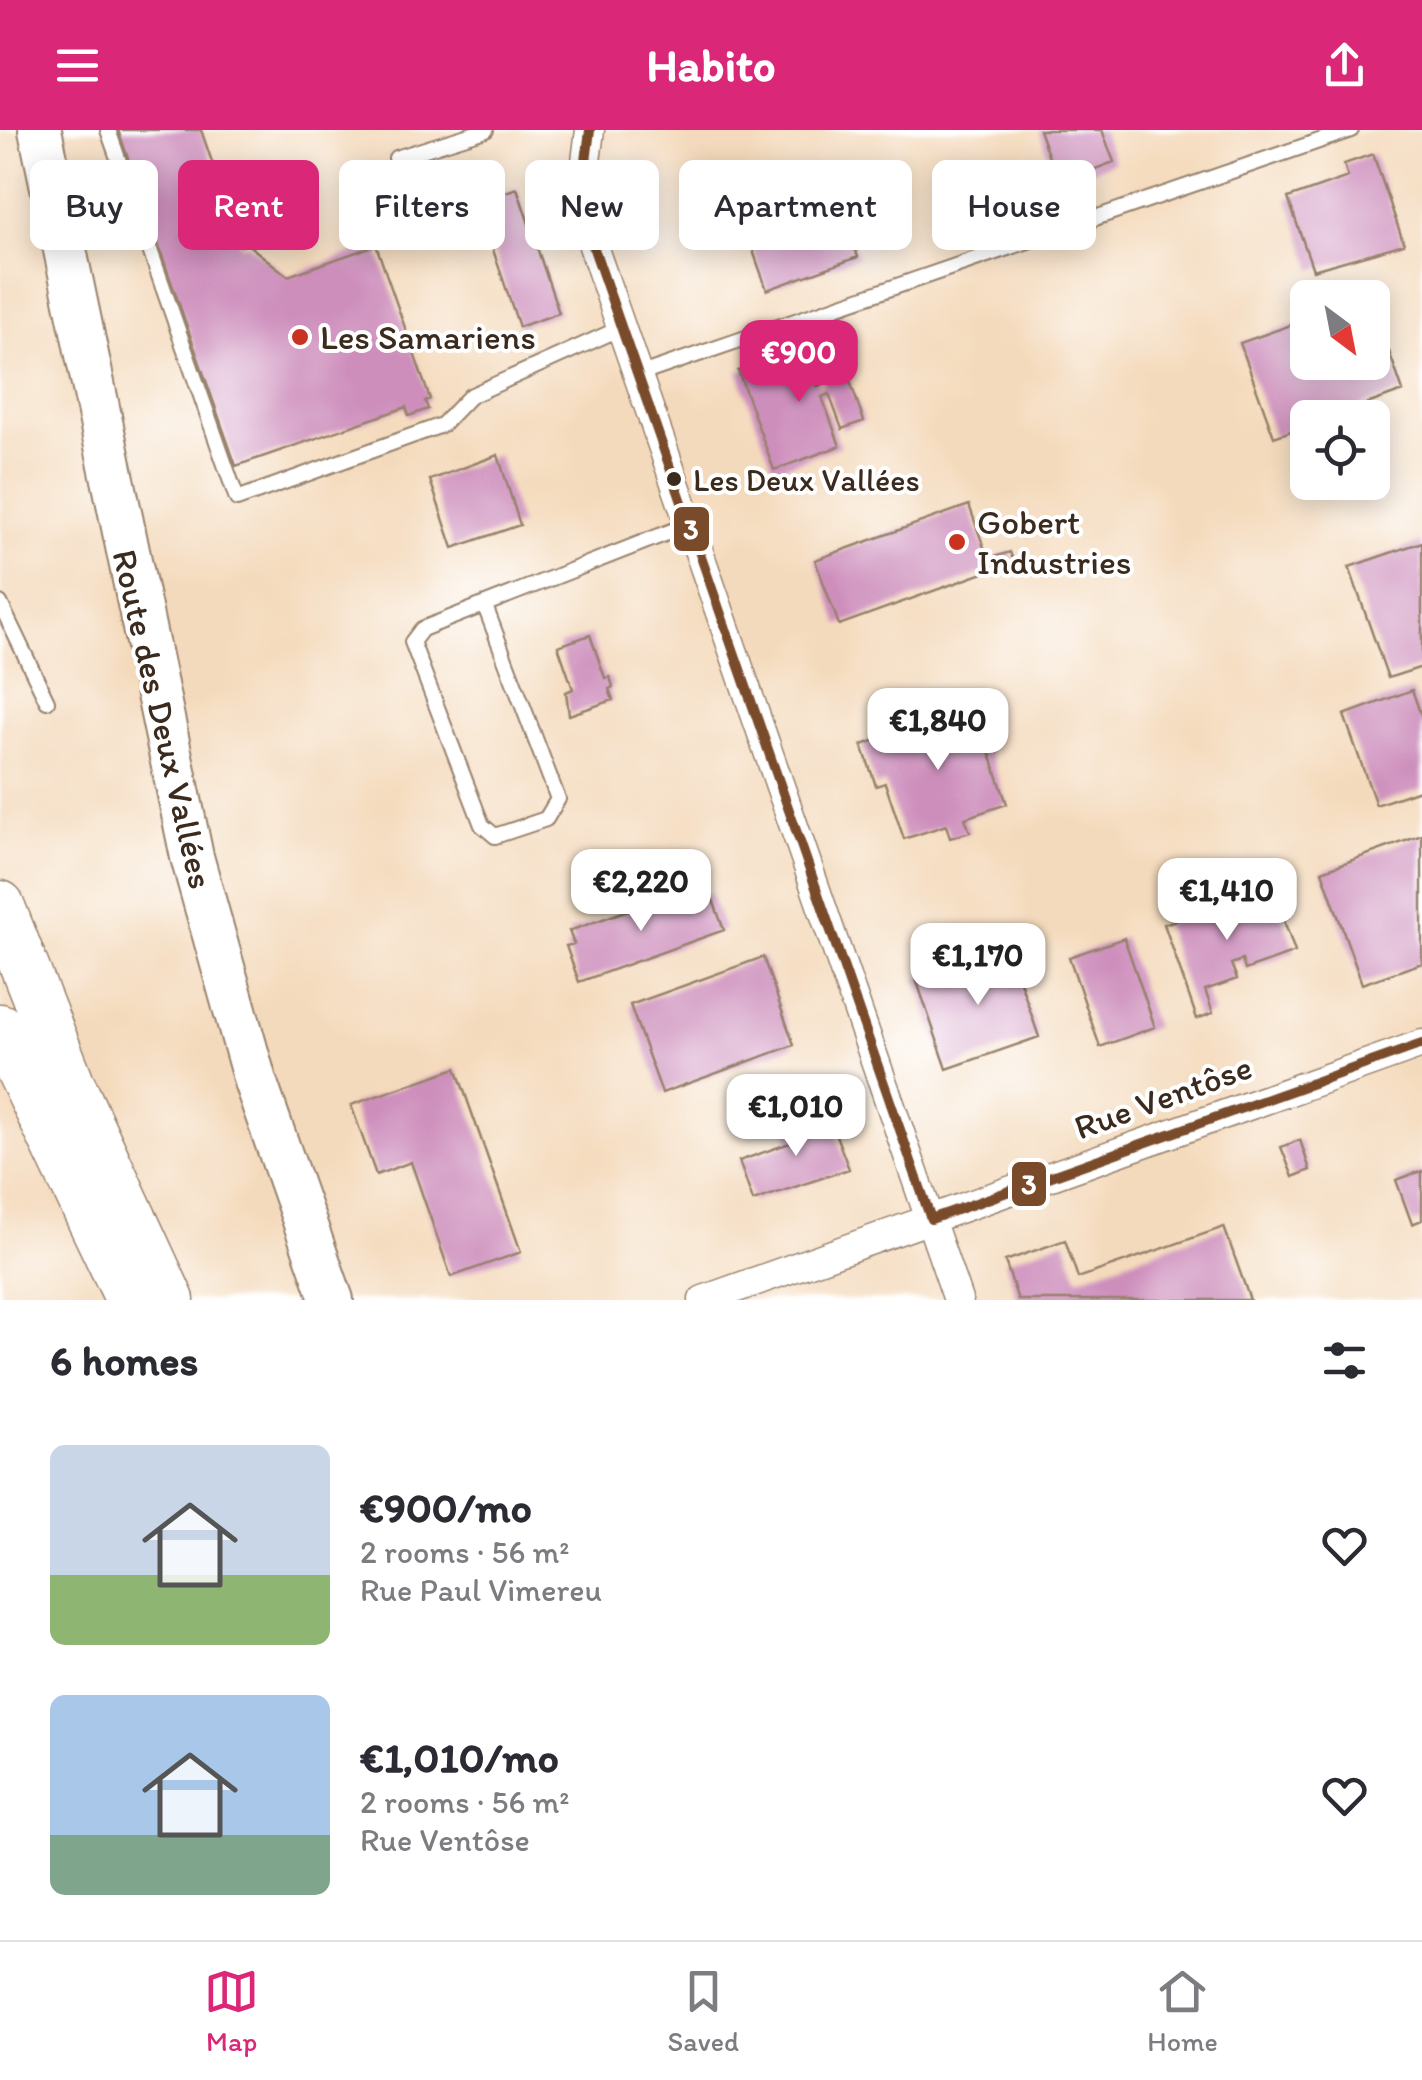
<!DOCTYPE html>
<meta charset="utf-8">
<style>
body{margin:0;font-family:Itim,sans-serif;background:#f2f2f3;color:#2b2b33;height:100vh;display:flex;flex-direction:column;font-size:38px;white-space:nowrap}
*{box-sizing:border-box;margin:0}
p{font-size:32px;color:#7c7c81}
.icon{flex:none;width:55px;height:55px;fill:none;stroke:currentColor;stroke-width:2;stroke-linecap:round;stroke-linejoin:round}
.map{position:relative;height:1170px;overflow:hidden}
.details{display:flex;flex-direction:column;background:#fff;flex:1}
.details>*{flex:none}
.hud{position:absolute;left:30px;top:30px;width:1362px;height:90px;display:flex;gap:20px}
.needle{width:65px;rotate:148deg}
.buttons{position:absolute;left:1290px;top:150px;display:grid;gap:20px}
.buttons a{display:grid;place-items:center;width:100px;height:100px;border-radius:15px;background:#fff;box-shadow:0 5px 25px #0003;font-size:50px}
.price{position:absolute;translate:-50% -85px;padding:0 22px;border-radius:20px;background:#fff;color:#222;font-size:32px;line-height:65px;filter:drop-shadow(0 2px 5px #0008)}
.price::after{content:'';position:absolute;left:50%;top:60px;width:30px;height:22px;margin-left:-15px;background:inherit;clip-path:polygon(0 0,100% 0,50% 100%)}
.price.active{background:#db2777;color:#fff}
ul{padding:0;list-style:none}
li{display:flex;align-items:center;gap:30px;height:250px;padding:0 50px}
li span{display:grid;place-items:center;flex:none;width:280px;height:200px;border-radius:15px;color:#555}
li>.icon{margin-inline-start:auto}
span .icon{width:120px;height:120px;fill:#fffc;stroke-width:1}
li b{font-size:42px}
h2{display:flex;justify-content:space-between;align-items:center;height:120px;padding:0 50px;font-size:42px}
.tag{padding:0 35px;border-radius:15px;background:#fff;box-shadow:0 5px 25px #0003;font-size:35px;line-height:90px}
.tag.active{background:#db2777;color:#fff}
header{display:flex;justify-content:space-between;align-items:center;height:130px;padding:0 50px;background:#db2777;color:#fff;font-size:45px;font-weight:800}
.tabs{display:flex;justify-content:space-around;align-items:center;height:140px;border-top:2px solid #e1e1e2;background:#fff;font-size:28px;color:#7c7c81}
.tabs a{display:grid;justify-items:center;gap:5px}
.tabs .active{color:#db2777}
.map>svg:first-child{display:block}
.building{fill:#cd8ebc}
.lines{fill:none;stroke-linecap:round;stroke-linejoin:round}
.lane-casing{stroke:#98826d;stroke-width:18}
.street-casing{stroke:#98826d;stroke-width:31}
.primary-casing{stroke:#98826d;stroke-width:46}
.highway-casing{stroke:#98826d;stroke-width:51}
.lane{stroke:#fff;stroke-width:14}
.street{stroke:#fff;stroke-width:28}
.primary{stroke:#fff;stroke-width:42}
.highway{stroke:#fff;stroke-width:48}
.bus-1-casing{stroke:#fff;stroke-width:18}
.bus-1{stroke:#7a4b2a;stroke-width:10}
.poi-dot{fill:#c8321e;stroke:#fff;stroke-width:4}
.bus-dot{fill:#3b2a1e;stroke:#fff;stroke-width:4}
.labels{text-anchor:middle;stroke-width:8;stroke-linejoin:round;paint-order:stroke}
.bus-label{font-size:32px;fill:#3b2a1e;stroke:#fff;text-anchor:start}
.poi-label{font-size:35px;fill:#3b2a1e;stroke:#fff;text-anchor:start}
.street-label{font-size:35px;fill:#3b2a1e;stroke:#fff}
.line-badge{stroke:#fff;stroke-width:4}
.badge-label{font-size:28px;text-anchor:middle;font-weight:bold;fill:#fff}
</style>
<header><svg class="icon" aria-label="menu" viewBox="0 0 24 24"><path d="M4 6h16M4 12h16M4 18h16"/></svg>Habito<svg class="icon" aria-label="share" viewBox="0 0 24 24"><path d="M12 15V3M7 8l5-5 5 5M5 13v7h14v-7"/></svg></header>
<div class="map">
<svg width="1422" height="1170" viewBox="0 0 1422 1170">
<rect width="100%" height="100%" fill="#fff"/>
<filter id="ink" filterUnits="userSpaceOnUse"><feTurbulence type="fractalNoise" baseFrequency=".01" numOctaves="2"/><feDisplacementMap in="SourceGraphic" scale="20" xChannelSelector="R" yChannelSelector="G"/><feConvolveMatrix kernelMatrix="1 2 1 2 8 2 1 2 1" color-interpolation-filters="sRGB"/></filter>
<filter id="wash" filterUnits="userSpaceOnUse"><feTurbulence type="fractalNoise" baseFrequency=".0048" numOctaves="4" result="noise"/><feDisplacementMap in="SourceGraphic" scale="40" xChannelSelector="R" yChannelSelector="G"/><feGaussianBlur stdDeviation="2.25" result="paint"/><feColorMatrix in="noise" values="0 0 0 0 0 0 0 0 0 0 0 0 0 0 0 0 0 1.4 0 .05"/><feComposite in="paint" operator="in"/></filter>
<g filter="url(#wash)">
<rect width="100%" height="100%" fill="#f4dabc"/>
<g id="blocks">
<path class="building" d="M 118,0 L 201,0 L 241,116 L 247,114 L 288,146 L 376,115 L 430,269 L 425,271 L 428,279 L 409,286 L 406,277 L 236,336 Z
M 1039,0 L 1102,0 L 1114,32 L 1058,53 Z
M 1373,24 L 1404,114 L 1313,140 L 1288,68 L 1348,47 L 1344,34 Z
M 831,54 L 858,127 L 767,160 L 741,87 Z
M 517,58 L 559,183 L 519,197 L 477,72 Z
M 1373,176 L 1403,261 L 1328,288 L 1308,288 L 1308,295 L 1274,307 L 1240,213 L 1308,189 L 1308,232 L 1372,232 Z
M 804,217 L 818,256 L 825,253 L 816,228 L 839,220 L 864,291 L 842,299 L 829,264 L 822,267 L 840,316 L 774,340 L 738,241 Z
M 498,325 L 520,395 L 453,418 L 430,350 Z
M 969,375 L 988,429 L 1010,422 L 1014,432 L 839,495 L 815,430 Z
M 1422,412 L 1422,537 L 1388,548 L 1349,437 Z
M 590,505 L 605,548 L 610,547 L 613,557 L 609,559 L 613,570 L 569,585 L 566,562 L 573,559 L 558,516 Z
M 1412,560 L 1422,588 L 1422,659 L 1376,675 L 1344,585 Z
M 981,574 L 995,615 L 988,618 L 1007,674 L 965,688 L 970,702 L 950,708 L 946,695 L 904,709 L 885,653 L 876,656 L 862,615 Z
M 1422,705 L 1422,833 L 1362,854 L 1322,741 Z
M 1272,756 L 1295,822 L 1245,840 L 1242,830 L 1231,834 L 1237,849 L 1205,860 L 1213,883 L 1197,889 L 1164,794 Z
M 710,762 L 724,800 L 579,852 L 566,816 L 574,814 L 569,801 L 662,768 L 666,778 Z
M 1124,808 L 1155,897 L 1100,917 L 1069,827 Z
M 1008,816 L 1039,907 L 947,939 L 916,849 Z
M 763,827 L 794,915 L 662,963 L 630,875 Z
M 456,938 L 521,1122 L 451,1147 L 411,1032 L 376,1045 L 351,975 Z
M 827,982 L 849,1039 L 753,1071 L 739,1031 L 790,1013 L 784,997 Z
M 1300,1010 L 1310,1040 L 1293,1047 L 1281,1017 Z
M 1422,1041 L 1422,1090 L 1412,1094 L 1396,1050 Z
M 1224,1097 L 1250,1170 L 1018,1170 L 1005,1131 L 1065,1110 L 1078,1148 Z"/>
</g>
</g>
<g filter="url(#ink)">
<use href="#blocks" fill-opacity="0" stroke="#98826d" stroke-width="2.5"/>
<g class="lines">
<g class="lane-casing">
<path id="lane" d="M 108,0 L 237,369 L 442,295 L 470,266 L 621,198
M 396,28 L 486,0
M 638,245 L 1351,0
M 0,473 L 47,571
M 485,476 L 558,669 L 546,689 L 495,706 L 482,695 L 412,512 L 422,499 L 690,394"/>
</g>
<g class="street-casing">
<path id="street" d="M 590,0 L 583,55 L 593,116 L 958,1170
M 703,1170 L 1422,914"/>
</g>
<g class="primary-casing">
<path id="primary" d="M 40,0 L 192,727 L 255,951 L 332,1170"/>
</g>
<g class="highway-casing">
<path id="highway" d="M 0,775 L 71,955 L 170,1170
M 0,898 L 130,1170"/>
</g>
<use href="#lane" class="lane"/>
<use href="#street" class="street"/>
<use href="#primary" class="primary"/>
<use href="#highway" class="highway"/>
<g class="bus-1-casing">
<path id="bus-1" d="M 590,0 L 583,55 L 593,116 L 931,1089 L 1422,914"/>
</g>
<use href="#bus-1" class="bus-1"/>
</g>
</g>
<g class="poi-dot">
<circle cx="300" cy="207" r="10"/>
<circle cx="957" cy="412" r="10"/>
</g>
<circle class="bus-dot" cx="674" cy="349" r="9"/>
<g class="labels">
<g class="bus-label">
<text x="693" y="361">Les Deux Vallées</text>
</g>
<g class="poi-label">
<text x="320" y="219">Les Samariens</text>
<text x="977" y="404">Gobert<tspan x="977" dy="40">Industries</tspan></text>
</g>
<g class="street-label">
<text transform="translate(163 589) rotate(77)" y="12">Route des Deux Vallées</text>
<text transform="translate(1163 967) rotate(-20)" y="12">Rue Ventôse</text>
</g>
</g>
<g class="line-badge">
<rect x="672" y="375" width="39" height="48" rx="10" fill="#7a4b2a"/>
<rect x="1010" y="1030" width="38" height="48" rx="10" fill="#7a4b2a"/>
</g>
<g class="badge-label">
<text x="691" y="409">3</text>
<text x="1029" y="1064">3</text>
</g>
</svg>
<div class="buttons">
<a><svg class="needle" viewBox="-14 -14 28 28"><path d="M0-13l5 13h-10z" fill="#e53935"/><path d="M0 13l5-13h-10z" fill="#7c7c81"/></svg></a>
<a><svg class="icon" aria-label="locate" viewBox="0 0 24 24"><circle cx="12" cy="12" r="6"/><path d="M12 2v4M12 18v4M2 12h4M18 12h4"/></svg></a>
</div>
<b class="price active" style="left:799px;top:275px">€900</b>
<b class="price" style="left:938px;top:643px">€1,840</b>
<b class="price" style="left:641px;top:804px">€2,220</b>
<b class="price" style="left:1227px;top:813px">€1,410</b>
<b class="price" style="left:978px;top:878px">€1,170</b>
<b class="price" style="left:796px;top:1029px">€1,010</b>
<div class="hud">
<a class="tag">Buy</a>
<a class="tag active">Rent</a>
<a class="tag">Filters</a>
<a class="tag">New</a>
<a class="tag">Apartment</a>
<a class="tag">House</a>
</div>
</div>
<section class="details">
<h2>6 homes<svg class="icon" aria-label="filters" viewBox="0 0 24 24"><path d="M4 7h16M4 17h16"/><circle cx="9" cy="7" r="2"/><circle cx="15" cy="17" r="2"/></svg></h2>
<ul>
<li><span style="background:linear-gradient(#c9d6e8 65%,#8fb573 0)"><svg class="icon" aria-label="home" viewBox="0 0 24 24"><path d="M3 11l9-7 9 7M6 9v11h12V9"/></svg></span><div><b>€900/mo</b><p>2 rooms · 56 m²</p><p>Rue Paul Vimereu</p></div><svg class="icon" aria-label="heart" viewBox="0 0 24 24"><path d="M12 20l-8-8c-3-5 5-10 8-4 3-6 11-1 8 4z"/></svg></li>
<li><span style="background:linear-gradient(#a9c7e8 70%,#7fa58c 0)"><svg class="icon" aria-label="home" viewBox="0 0 24 24"><path d="M3 11l9-7 9 7M6 9v11h12V9"/></svg></span><div><b>€1,010/mo</b><p>2 rooms · 56 m²</p><p>Rue Ventôse</p></div><svg class="icon" aria-label="heart" viewBox="0 0 24 24"><path d="M12 20l-8-8c-3-5 5-10 8-4 3-6 11-1 8 4z"/></svg></li>
</ul>
</section>
<nav class="tabs">
<a class="active"><svg class="icon" aria-label="map" viewBox="0 0 24 24"><path d="M3 6l6-2 6 2 6-2v14l-6 2-6-2-6 2zM9 4v14M15 6v14"/></svg>Map</a>
<a><svg class="icon" aria-label="saved" viewBox="0 0 24 24"><path d="M7 4h10v16l-5-4-5 4z"/></svg>Saved</a>
<a><svg class="icon" aria-label="home" viewBox="0 0 24 24"><path d="M3 11l9-7 9 7M6 9v11h12V9"/></svg>Home</a>
</nav>
